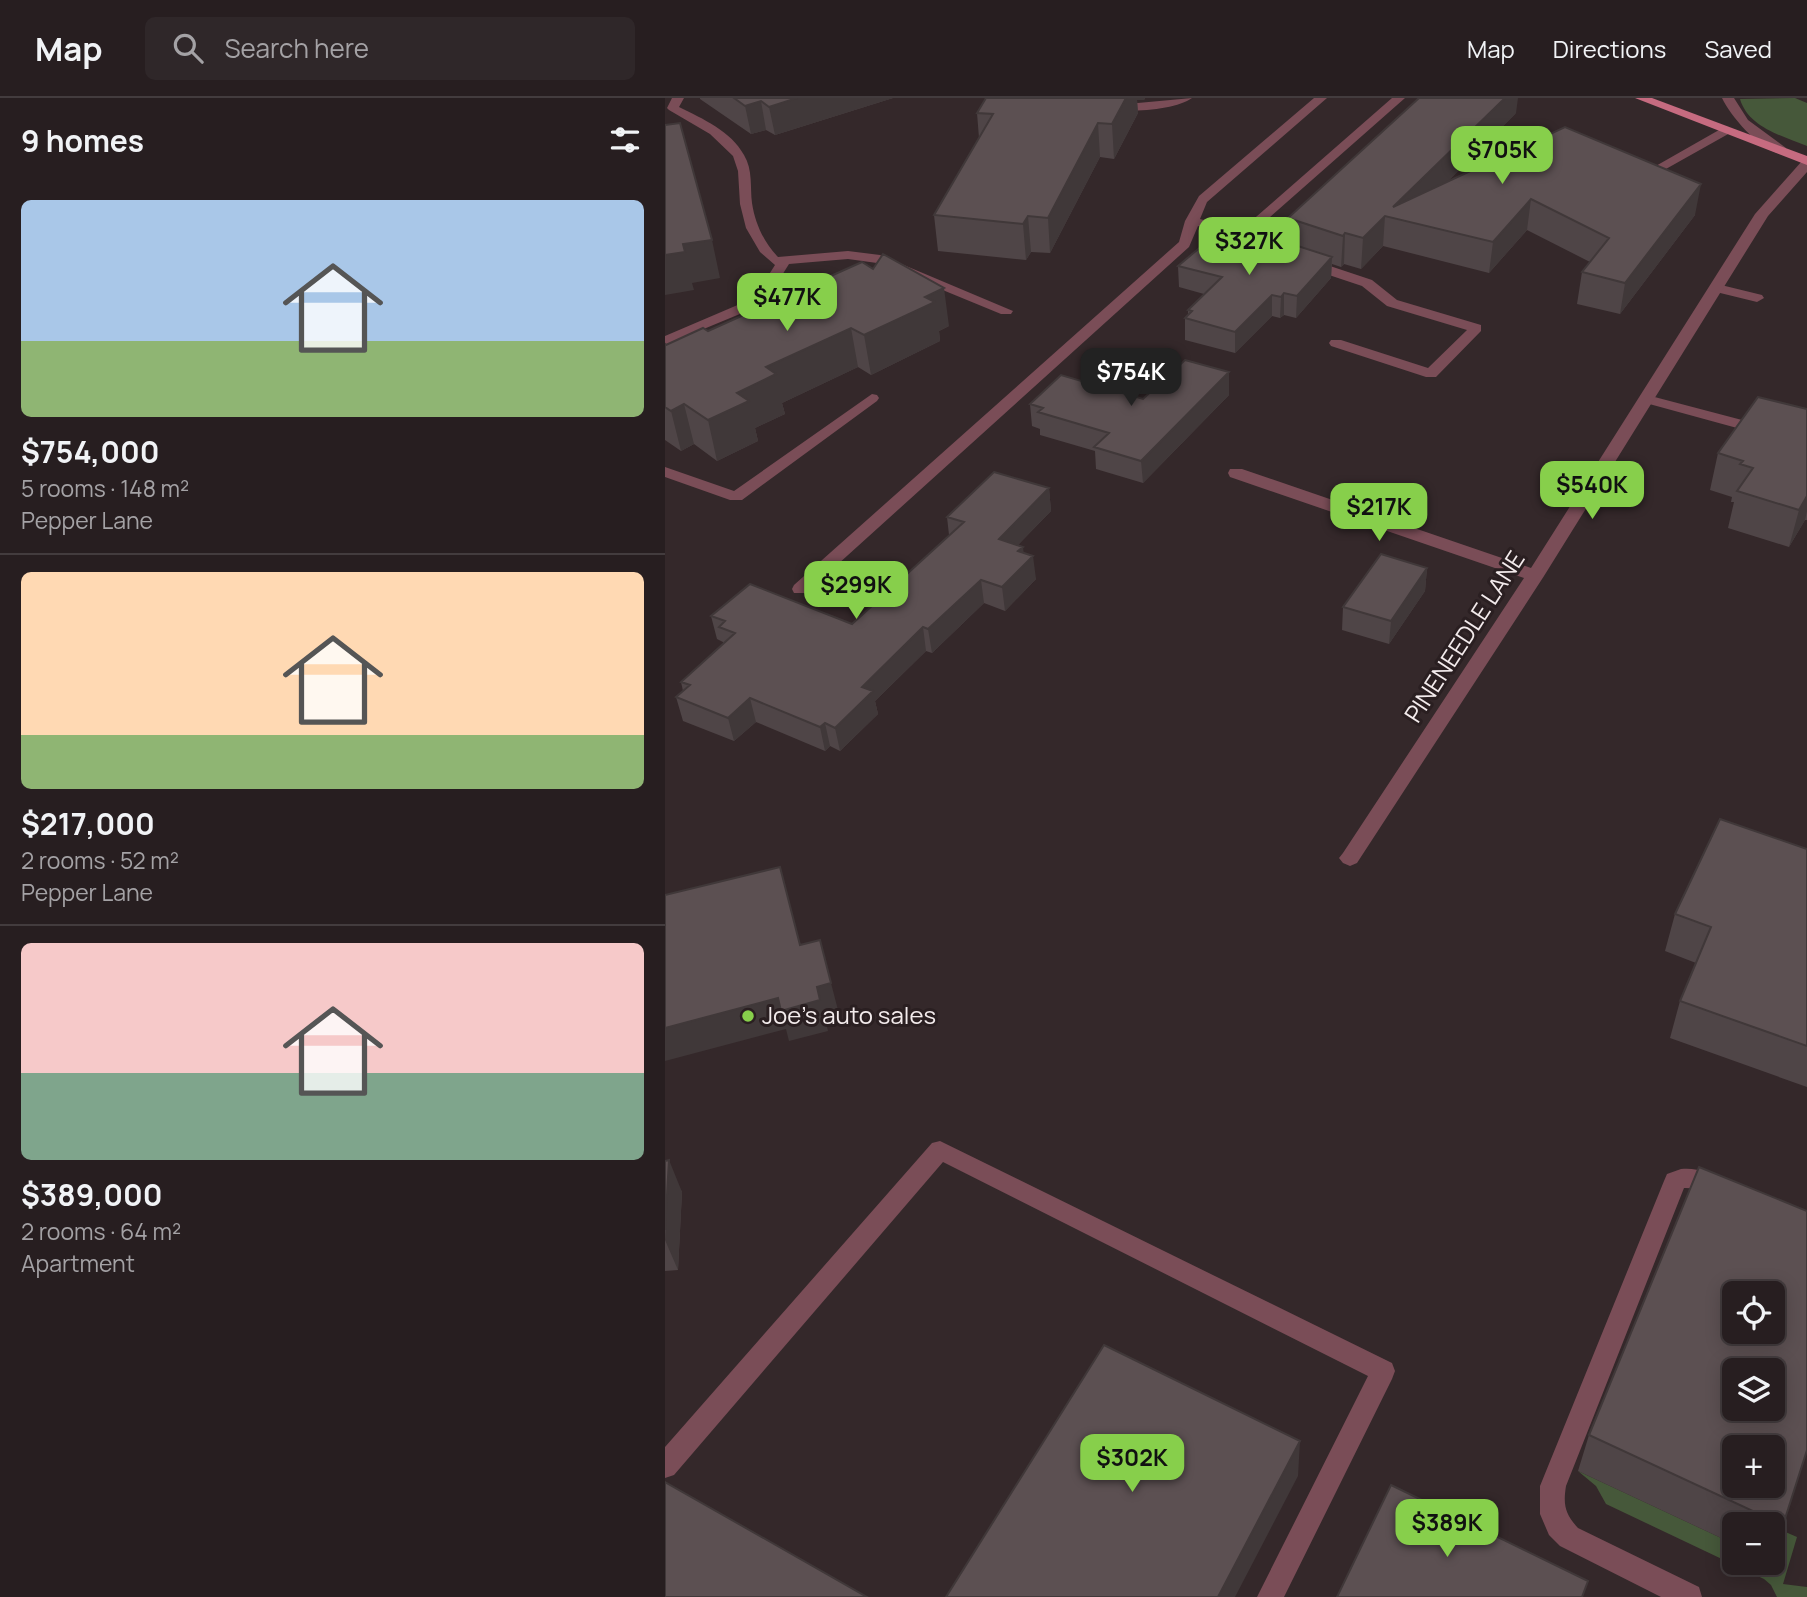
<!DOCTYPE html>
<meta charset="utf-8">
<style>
body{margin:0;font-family:Manrope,sans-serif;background:#2f2729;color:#f1f3f6;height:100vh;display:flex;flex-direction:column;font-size:26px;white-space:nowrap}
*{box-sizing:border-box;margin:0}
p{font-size:23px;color:#a4a2a5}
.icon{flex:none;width:38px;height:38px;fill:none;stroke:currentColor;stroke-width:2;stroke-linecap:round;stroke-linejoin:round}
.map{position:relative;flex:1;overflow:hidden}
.side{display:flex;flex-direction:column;background:#271e20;width:665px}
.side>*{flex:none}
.tools{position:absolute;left:1057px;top:1183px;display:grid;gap:14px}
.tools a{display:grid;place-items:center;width:63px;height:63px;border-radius:10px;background:#271e20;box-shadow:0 4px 18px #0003,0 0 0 2px #433c3e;font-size:35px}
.price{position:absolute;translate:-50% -60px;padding:0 16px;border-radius:14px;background:#87cf4b;color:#111;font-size:23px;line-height:46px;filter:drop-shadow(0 2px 4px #0008)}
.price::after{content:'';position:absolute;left:50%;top:42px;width:21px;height:16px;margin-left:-10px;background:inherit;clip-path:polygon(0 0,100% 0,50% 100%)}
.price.active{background:#222;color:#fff}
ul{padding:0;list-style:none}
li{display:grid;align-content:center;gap:14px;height:371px;padding:0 21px}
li+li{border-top:2px solid #433c3e}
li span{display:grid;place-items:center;height:217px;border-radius:10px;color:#555}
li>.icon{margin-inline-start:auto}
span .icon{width:126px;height:126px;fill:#fffc;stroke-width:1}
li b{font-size:30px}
h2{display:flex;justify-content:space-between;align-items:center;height:84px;padding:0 21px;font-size:30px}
header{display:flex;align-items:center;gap:42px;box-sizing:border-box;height:98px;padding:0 35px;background:#271e20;border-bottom:2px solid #433c3e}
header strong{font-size:33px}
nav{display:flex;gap:38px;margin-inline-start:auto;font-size:24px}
.search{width:490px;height:63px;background:#2f2729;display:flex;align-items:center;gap:18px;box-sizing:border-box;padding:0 24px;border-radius:10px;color:#a4a2a5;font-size:26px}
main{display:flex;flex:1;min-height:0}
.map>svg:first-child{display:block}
.green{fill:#46583a}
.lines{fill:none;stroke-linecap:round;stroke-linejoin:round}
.service{fill:#7a4d57;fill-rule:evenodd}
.minor{fill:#7a4d57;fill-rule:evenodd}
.primary{fill:#c66b80;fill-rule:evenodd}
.wall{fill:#4f4547}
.shaded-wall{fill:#403839}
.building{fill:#5c5052;stroke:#403839;stroke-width:2;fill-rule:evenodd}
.poi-dot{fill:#87cf4b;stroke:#2a1f21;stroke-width:2.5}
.labels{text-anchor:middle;stroke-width:6;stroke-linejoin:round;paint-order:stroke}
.street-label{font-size:24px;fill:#f3ebec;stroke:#2a1f21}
.poi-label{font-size:24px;fill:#f3ebec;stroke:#2a1f21;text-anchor:start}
</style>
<header>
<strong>Map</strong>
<div class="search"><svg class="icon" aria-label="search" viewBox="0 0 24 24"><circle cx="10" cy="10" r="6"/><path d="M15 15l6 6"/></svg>Search here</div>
<nav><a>Map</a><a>Directions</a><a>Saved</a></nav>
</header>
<main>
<section class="side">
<h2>9 homes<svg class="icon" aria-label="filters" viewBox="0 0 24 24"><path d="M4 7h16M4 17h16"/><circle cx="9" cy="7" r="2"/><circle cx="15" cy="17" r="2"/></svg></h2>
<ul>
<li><span style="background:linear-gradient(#a9c7e8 65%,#8fb573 0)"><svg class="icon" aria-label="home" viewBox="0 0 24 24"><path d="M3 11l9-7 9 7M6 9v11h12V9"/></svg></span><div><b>$754,000</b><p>5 rooms · 148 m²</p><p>Pepper Lane</p></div></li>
<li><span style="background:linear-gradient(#ffd9b3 75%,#8fb573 0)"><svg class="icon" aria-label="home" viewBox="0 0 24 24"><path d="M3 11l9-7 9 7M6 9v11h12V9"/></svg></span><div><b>$217,000</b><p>2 rooms · 52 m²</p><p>Pepper Lane</p></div></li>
<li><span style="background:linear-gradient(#f6c9c9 60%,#7fa58c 0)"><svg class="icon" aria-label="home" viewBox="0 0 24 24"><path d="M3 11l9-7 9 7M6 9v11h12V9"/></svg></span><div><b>$389,000</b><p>2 rooms · 64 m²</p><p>Apartment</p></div></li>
</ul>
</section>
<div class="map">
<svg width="1142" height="1499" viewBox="0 0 1142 1499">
<rect width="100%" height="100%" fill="#34282a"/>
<path class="green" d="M 1130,0 L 1142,5 L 1142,48 C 1117,38 1083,29 1075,1 Z
M 913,1373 L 1069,1446 L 1069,1465 L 1108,1465 L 1108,1439 L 1111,1430 L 1132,1439 L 1118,1486 L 1142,1489 L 1142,1499 L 1112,1499 L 1106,1487 L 1099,1481 L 941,1406 L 931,1388 Z"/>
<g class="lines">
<path class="service" d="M 7,0 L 19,0 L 14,9 C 38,21 66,33 79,57 C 88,72 85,89 87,105 C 90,125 99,145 113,159 L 183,153 L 215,157 L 348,213 L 346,216 L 336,216 L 212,165 L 183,161 L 124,166 L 99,206 L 0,247 L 0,238 L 89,200 L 110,167 L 95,154 L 81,130 L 75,106 L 73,73 L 68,58 L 45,36 L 4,12 L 2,10 Z
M 398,0 L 462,6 L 527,0 C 504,17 421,17 398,0 Z
M 649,0 L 662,0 L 542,104 L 535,121 L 576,132 L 727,0 L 740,0 L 587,135 L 617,152 L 707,182 L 732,202 L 816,227 L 816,233 L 771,279 L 761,279 L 666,248 L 664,245 L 666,242 L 676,242 L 763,270 L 802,232 L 722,208 L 697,188 L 607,158 L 574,139 L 533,128 L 524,149 L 141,495 L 129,495 L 127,491 L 129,487 L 514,144 L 520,123 L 534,98 Z
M 1057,0 L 1069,0 L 1083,22 L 1121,50 L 1121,56 C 1099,58 1066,19 1057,0 Z
M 1061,28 L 1067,32 L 1065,35 L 992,76 L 982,73 Z
M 1052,186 L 1097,197 L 1099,200 L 1092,204 L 1047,193 L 1047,187 Z
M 207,296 L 212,297 L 214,300 L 212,303 L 77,402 L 65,402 L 0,379 L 0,369 L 69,393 Z
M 982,297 L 1142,339 L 1142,349 L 977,304 L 975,301 L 977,298 Z
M 275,1043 L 727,1265 L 730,1273 L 727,1281 L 619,1499 L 592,1499 L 703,1278 L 278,1064 L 9,1377 L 0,1380 L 0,1349 L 267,1045 Z
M 1016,1071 C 1032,1069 1046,1076 1061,1082 L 1064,1089 L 1061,1096 C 1047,1101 1034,1089 1019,1090 L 901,1388 C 898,1407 900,1416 913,1430 L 1034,1489 L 1037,1499 L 996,1499 L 895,1448 L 884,1437 L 875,1416 L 875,1388 L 999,1083 L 1002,1076 Z"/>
<path class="minor" d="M 1142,62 L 1142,74 L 1103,118 L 879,478 L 692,765 L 685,768 L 678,765 L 674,760 L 678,755 L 859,480 L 565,379 L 563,375 L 565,371 L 577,371 L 866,470 L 1090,116 L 1137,63 Z"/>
<path class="primary" d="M 970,0 L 987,0 L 1142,58 L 1142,67 Z"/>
</g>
<path class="wall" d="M 35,0 L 228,0 L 110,37 L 101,32 L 86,36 L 35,1 Z
M 321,0 L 480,0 L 479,2 L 472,2 L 473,15 L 449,61 L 435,59 L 385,155 L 366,154 L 361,162 L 273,153 L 269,117 L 314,40 L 312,15 Z
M 851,15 L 782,84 L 1030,117 L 955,216 L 912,206 L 917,174 L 925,164 L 862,132 L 824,175 L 718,148 L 696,171 L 679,166 L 676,169 L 667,166 L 666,180 L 631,220 L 619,217 L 615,220 L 607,218 L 570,255 L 520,242 L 520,220 L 523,217 L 523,212 L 539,196 L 514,189 L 513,168 L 622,144 L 623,120 Z
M 284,228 L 274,233 L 275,243 L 206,277 L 193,269 L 117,305 L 120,316 L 90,330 L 93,343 L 52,363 L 29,346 L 16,353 L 0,342 L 0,246 L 1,247 L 43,233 Z
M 564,274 L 564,297 L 478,385 L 431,371 L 430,353 L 375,337 L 375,331 L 367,328 L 365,306 L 478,301 Z
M 1142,311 L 1142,422 L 1140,422 L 1124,449 L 1063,430 L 1069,404 L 1066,404 L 1067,399 L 1045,392 L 1053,355 Z
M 384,390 L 386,413 L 353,447 L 358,454 L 371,481 L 340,513 L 319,505 L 267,555 L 261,553 L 210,603 L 213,616 L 175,653 L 165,648 L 160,653 L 91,624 L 69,643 L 18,623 L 11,599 L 18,593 L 16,584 L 58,546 L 58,544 L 52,541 L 46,518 L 187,526 L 284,437 L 282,419 Z
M 762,470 L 760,493 L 724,546 L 677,532 L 678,509 Z
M 1142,751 L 1142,989 L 1005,940 L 1015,903 L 1031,865 L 1000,853 L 1010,816 Z
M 0,1063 L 17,1094 L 13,1172 L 0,1173 Z
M 924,1337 L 1118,1427 L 1108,1447 L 1108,1426 L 1069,1426 L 1069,1446 L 913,1373 Z"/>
<path class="shaded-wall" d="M 132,0 L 228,0 L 110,37 L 104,9 Z
M 461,0 L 480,0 L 479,2 L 472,2 L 473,15 L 449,61 L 447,26 Z
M 840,0 L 853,0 L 851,15 L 743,123 L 728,109 Z
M 96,3 L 101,32 L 86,36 L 80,8 Z
M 433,25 L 435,59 L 385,155 L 383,120 Z
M 1036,86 L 1030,117 L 955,216 L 960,185 Z
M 866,101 L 862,132 L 824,175 L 828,144 Z
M 363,118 L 366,154 L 361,162 L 358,126 Z
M 720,118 L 718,148 L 696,171 L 698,140 Z
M 680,135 L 679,166 L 676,169 L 678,138 Z
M 47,142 L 55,180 L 27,185 L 29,192 L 0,197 L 0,157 L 18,146 Z
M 667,159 L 666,180 L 631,220 L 632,198 Z
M 279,190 L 284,228 L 274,233 L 275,243 L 206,277 L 199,237 L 260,199 Z
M 619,195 L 619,217 L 615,220 L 616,199 Z
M 607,197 L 607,218 L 570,255 L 570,234 Z
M 186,230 L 193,269 L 117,305 L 120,316 L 90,330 L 93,343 L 52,363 L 43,322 L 101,269 Z
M 564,274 L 564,297 L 478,385 L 476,363 Z
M 19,306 L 29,346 L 16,353 L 6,313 Z
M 384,390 L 386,413 L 336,464 L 334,441 Z
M 1142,398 L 1142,413 L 1140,422 L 1124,449 L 1134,412 Z
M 358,449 L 360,467 L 368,458 L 371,481 L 340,513 L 337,489 L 353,453 Z
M 762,470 L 760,493 L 724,546 L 726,523 Z
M 316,482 L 319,505 L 267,555 L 263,531 Z
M 258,529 L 261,553 L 210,603 L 213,616 L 175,653 L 170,630 L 197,589 Z
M 85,600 L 91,624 L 69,643 L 63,620 Z
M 160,625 L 165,648 L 160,653 L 155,629 Z
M 166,885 L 174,916 L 160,920 L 163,933 L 124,943 L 121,931 L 0,963 L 0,930 Z
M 4,1062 L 17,1094 L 13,1172 L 0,1142 Z
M 635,1343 L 633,1378 L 570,1499 L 553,1499 Z"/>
<path class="building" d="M 69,0 L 132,0 L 104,9 L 96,3 L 80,8 Z
M 321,0 L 461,0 L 447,26 L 433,25 L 383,120 L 363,118 L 358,126 L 269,117 L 328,16 L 312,15 Z
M 754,0 L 840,0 L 728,109 L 900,29 L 1036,86 L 960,185 L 917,174 L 944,140 L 866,101 L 828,144 L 720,118 L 698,140 L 680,135 L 678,138 L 623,120 Z
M 15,25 L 47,142 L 18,146 L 20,154 L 0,157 L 0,27 Z
M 551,136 L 601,149 L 611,141 L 667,159 L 632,198 L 619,195 L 616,199 L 607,197 L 570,234 L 520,220 L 527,213 L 523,212 L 557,179 L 513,168 Z
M 218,156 L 279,190 L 260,199 L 270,204 L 199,237 L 186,230 L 101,269 L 111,276 L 72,295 L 84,303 L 43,322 L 19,306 L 6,313 L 0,309 L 0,246 L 1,247 L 38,230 L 43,233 L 197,164 L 208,171 Z
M 520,262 L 564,274 L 476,363 L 429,349 L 444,335 L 373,314 L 378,310 L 365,306 L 396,277 L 478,301 Z
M 1093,299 L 1142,311 L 1142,398 L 1134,412 L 1072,393 L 1088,370 L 1075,366 L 1078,363 L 1053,355 Z
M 329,374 L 384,390 L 334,441 L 358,449 L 353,453 L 368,458 L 337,489 L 316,482 L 263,531 L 258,529 L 197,589 L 208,593 L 170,630 L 160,625 L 155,629 L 85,600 L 63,620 L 11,599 L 25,587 L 16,584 L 70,535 L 54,529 L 60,523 L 46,518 L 85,486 L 187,526 L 299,424 L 282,419 Z
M 716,456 L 762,470 L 726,523 L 678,509 Z
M 1055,721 L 1142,751 L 1142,948 L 1015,903 L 1046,829 L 1010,816 Z
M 115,769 L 135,847 L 155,842 L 166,885 L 152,889 L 155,902 L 116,913 L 113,900 L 0,930 L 0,797 Z
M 4,1062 L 0,1132 L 0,1063 Z
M 1034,1069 L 1142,1113 L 1142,1352 L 1118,1427 L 924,1337 ZM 1069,1195 L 1108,1195 L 1108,1234 L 1069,1234 ZM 1069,1272 L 1108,1272 L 1108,1311 L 1069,1311 ZM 1069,1349 L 1108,1349 L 1108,1388 L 1069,1388 Z
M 439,1247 L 635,1343 L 553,1499 L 281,1499 Z
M 0,1384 L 202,1499 L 0,1499 Z
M 726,1387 L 923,1483 L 917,1499 L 672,1499 Z"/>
<circle class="poi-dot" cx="83" cy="918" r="7"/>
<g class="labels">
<g class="street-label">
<text transform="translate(800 539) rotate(-57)" y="8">PINENEEDLE LANE</text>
</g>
<g class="poi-label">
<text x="97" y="926">Joe's auto sales</text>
</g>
</g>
</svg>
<div class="tools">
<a><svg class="icon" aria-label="locate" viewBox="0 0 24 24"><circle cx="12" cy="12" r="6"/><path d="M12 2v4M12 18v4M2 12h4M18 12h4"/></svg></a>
<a><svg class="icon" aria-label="layers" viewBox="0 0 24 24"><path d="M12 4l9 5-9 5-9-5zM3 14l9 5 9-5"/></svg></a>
<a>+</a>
<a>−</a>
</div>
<b class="price" style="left:837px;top:88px">$705K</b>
<b class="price" style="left:584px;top:179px">$327K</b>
<b class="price" style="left:122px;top:235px">$477K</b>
<b class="price active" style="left:466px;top:310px">$754K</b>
<b class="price" style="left:927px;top:423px">$540K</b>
<b class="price" style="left:714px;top:445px">$217K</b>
<b class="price" style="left:191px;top:523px">$299K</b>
<b class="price" style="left:467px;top:1396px">$302K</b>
<b class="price" style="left:782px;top:1461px">$389K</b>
</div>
</main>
